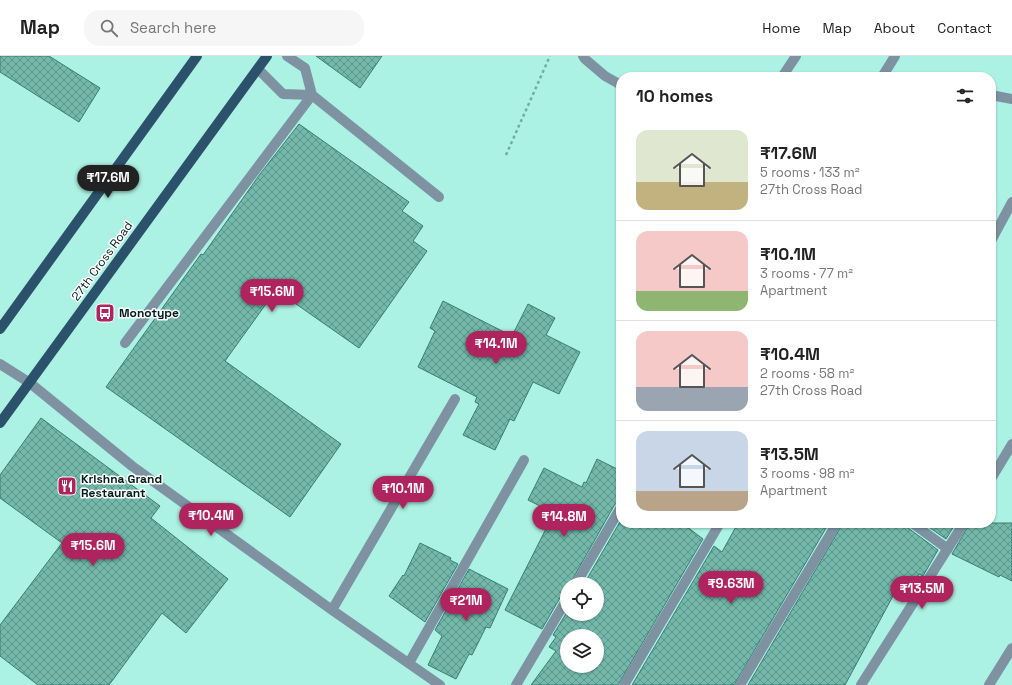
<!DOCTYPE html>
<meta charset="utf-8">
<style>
body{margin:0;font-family:"Space Grotesk",sans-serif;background:#f6f6f6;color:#222;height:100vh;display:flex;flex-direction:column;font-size:15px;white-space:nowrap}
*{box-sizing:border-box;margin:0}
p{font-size:13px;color:#767676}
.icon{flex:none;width:22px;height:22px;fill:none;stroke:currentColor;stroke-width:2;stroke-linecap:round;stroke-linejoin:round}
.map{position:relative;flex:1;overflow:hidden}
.drawer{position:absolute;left:616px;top:16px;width:380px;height:456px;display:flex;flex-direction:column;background:#fff;border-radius:16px;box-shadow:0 1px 3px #0004}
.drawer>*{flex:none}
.fabs{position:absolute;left:560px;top:521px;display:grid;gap:8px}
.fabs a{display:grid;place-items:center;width:44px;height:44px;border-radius:50%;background:#fff;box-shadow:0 1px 3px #0004;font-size:20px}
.price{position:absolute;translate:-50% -34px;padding:0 9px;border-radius:14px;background:#af235e;color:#fff;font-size:13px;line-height:26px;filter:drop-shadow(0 1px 2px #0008)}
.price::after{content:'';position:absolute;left:50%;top:24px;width:12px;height:9px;margin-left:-6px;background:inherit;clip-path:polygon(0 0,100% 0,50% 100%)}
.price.selected{background:#222;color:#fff}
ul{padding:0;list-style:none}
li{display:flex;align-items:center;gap:12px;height:100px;padding:0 20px}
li+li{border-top:1px solid #e0e0e0}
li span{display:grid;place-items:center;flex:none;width:112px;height:80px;border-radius:12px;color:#555}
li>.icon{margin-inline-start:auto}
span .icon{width:48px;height:48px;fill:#fffc;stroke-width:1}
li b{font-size:17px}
h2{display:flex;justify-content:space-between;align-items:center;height:48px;padding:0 20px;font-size:17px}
header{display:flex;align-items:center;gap:24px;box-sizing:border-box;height:56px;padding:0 20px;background:#fff;border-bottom:1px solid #e0e0e0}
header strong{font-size:19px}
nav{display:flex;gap:22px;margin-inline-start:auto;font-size:14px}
.search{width:280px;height:36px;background:#f6f6f6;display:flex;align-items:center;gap:10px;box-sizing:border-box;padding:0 14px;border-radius:16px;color:#767676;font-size:15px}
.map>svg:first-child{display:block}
.building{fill:url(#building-cross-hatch);stroke:#387d71;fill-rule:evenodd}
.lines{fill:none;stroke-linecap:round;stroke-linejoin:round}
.path{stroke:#74aca2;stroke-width:2.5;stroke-dasharray:3 3;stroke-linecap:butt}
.minor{stroke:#7e92a2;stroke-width:10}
.major{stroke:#2c516b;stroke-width:10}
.labels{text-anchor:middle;stroke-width:3;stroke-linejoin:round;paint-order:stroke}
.street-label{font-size:12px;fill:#021e1a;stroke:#fff}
.poi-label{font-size:12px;font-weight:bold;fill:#021e1a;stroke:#fff;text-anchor:start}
</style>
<header>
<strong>Map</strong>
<div class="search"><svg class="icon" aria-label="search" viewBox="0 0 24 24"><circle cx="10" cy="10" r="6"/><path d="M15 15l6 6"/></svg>Search here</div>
<nav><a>Home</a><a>Map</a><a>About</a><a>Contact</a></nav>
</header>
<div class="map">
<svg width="1012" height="629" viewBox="0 0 1012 629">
<defs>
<pattern id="building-cross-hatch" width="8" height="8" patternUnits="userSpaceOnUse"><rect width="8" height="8" fill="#73b8ab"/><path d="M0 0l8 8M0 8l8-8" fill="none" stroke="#5c958a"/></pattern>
</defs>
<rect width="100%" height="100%" fill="#acf2e4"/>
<path class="building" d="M 0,0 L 49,0 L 100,32 L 79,66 L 0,16 Z
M 316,0 L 382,0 L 360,32 Z
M 299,68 L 409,146 L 402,155 L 423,170 L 413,185 L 427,195 L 359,292 L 276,234 L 225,305 L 341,388 L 290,461 L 106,331 L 201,198 L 203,199 L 260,118 Z
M 443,245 L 512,280 L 528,248 L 555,262 L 546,279 L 580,296 L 559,338 L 533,326 L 514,365 L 510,363 L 495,394 L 463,379 L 479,348 L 475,346 L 477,341 L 418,311 L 435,275 L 430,272 Z
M 41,362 L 160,450 L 151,462 L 228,523 L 186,577 L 162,557 L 109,629 L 38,629 L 0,600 L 0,569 L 62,487 L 0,442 L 0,419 Z
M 597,403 L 621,415 L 621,445 L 615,448 L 570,528 L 567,528 L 567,537 L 561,540 L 542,573 L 505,554 L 554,457 L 528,444 L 544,412 L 582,431 L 584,426 L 586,427 Z
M 621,464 L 621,467 L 682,467 L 703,483 L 618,629 L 531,629 L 556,595 L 549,591 L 556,581 L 553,579 L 567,556 L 567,558 L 597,558 L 597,528 L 584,528 ZM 567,580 L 597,580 L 597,610 L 567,610 Z
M 738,467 L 829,467 L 734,629 L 632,629 L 714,490 L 722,496 Z
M 843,467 L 906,467 L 908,472 L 938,494 L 923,520 L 919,518 L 903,546 L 893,540 L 845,629 L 748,629 Z
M 923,467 L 956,467 L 946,483 Z
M 970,467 L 1012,467 L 1012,525 L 1000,519 L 999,521 L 952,498 Z
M 420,487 L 451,502 L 450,504 L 458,508 L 425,566 L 389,540 L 403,519 L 404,520 Z
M 469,513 L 508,533 L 490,572 L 486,571 L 472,599 L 469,598 L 456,623 L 428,609 L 442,580 L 435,574 Z"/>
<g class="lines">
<path class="path" d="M 506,99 L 550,0"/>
<path class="minor" d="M 287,0 L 305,12 L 312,39
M 583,0 L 585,3 L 605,20 L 621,29
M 258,13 L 283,38 L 312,39 L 439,141
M 782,21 L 796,0
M 882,21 L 895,0
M 991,39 L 1012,43
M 991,185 L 1012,146
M 125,287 L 312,39
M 0,308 L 30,327 L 132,410 L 332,554 L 440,629
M 991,423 L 1012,388
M 912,467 L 948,493
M 576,528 L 621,451
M 332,554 L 455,343
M 409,607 L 524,404
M 516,629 L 567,543
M 624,629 L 720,467
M 740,629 L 837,467
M 861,629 L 964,467
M 989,629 L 1012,592"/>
<path class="major" d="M 0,273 L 197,0
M 0,367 L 267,0"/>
</g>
<defs>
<g id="bus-square" transform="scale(1)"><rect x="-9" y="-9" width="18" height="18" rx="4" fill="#af235e" stroke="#fff"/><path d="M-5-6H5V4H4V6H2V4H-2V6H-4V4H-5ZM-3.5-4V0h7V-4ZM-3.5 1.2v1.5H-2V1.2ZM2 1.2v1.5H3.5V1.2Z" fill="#fff"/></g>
<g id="restaurant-square" transform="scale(1)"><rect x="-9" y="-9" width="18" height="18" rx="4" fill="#af235e" stroke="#fff"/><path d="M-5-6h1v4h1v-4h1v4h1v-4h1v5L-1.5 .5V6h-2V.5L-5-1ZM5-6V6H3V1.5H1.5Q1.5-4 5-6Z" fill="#fff"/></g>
</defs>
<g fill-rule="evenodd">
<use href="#bus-square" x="105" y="257"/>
<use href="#restaurant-square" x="67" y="430"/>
</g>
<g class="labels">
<g class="street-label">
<text transform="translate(102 205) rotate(-54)" y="4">27th Cross Road</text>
</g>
<g class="poi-label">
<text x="119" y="261">Monotype</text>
<text x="81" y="427">Krishna Grand<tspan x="81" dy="14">Restaurant</tspan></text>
</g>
</g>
</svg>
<div class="fabs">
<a><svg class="icon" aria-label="locate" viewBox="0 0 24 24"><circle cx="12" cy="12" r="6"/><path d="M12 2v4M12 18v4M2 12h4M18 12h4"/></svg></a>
<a><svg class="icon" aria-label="layers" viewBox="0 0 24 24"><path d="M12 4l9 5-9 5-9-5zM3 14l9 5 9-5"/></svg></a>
</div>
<b class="price selected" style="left:108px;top:143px">₹17.6M</b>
<b class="price" style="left:272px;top:257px">₹15.6M</b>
<b class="price" style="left:496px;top:309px">₹14.1M</b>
<b class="price" style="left:403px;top:454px">₹10.1M</b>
<b class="price" style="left:211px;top:481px">₹10.4M</b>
<b class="price" style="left:564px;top:482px">₹14.8M</b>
<b class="price" style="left:93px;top:511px">₹15.6M</b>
<b class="price" style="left:731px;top:549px">₹9.63M</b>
<b class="price" style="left:922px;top:554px">₹13.5M</b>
<b class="price" style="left:466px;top:566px">₹21M</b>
<section class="drawer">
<h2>10 homes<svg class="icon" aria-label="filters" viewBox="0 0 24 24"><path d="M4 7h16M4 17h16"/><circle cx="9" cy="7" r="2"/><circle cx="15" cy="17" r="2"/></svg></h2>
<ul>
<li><span style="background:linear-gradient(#dfe7d0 65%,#c2b280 0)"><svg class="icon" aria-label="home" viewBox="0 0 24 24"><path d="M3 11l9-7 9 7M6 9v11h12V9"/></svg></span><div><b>₹17.6M</b><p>5 rooms · 133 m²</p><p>27th Cross Road</p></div></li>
<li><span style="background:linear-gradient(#f6c9c9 75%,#8fb573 0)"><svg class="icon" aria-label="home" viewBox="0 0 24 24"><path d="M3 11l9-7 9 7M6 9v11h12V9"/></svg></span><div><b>₹10.1M</b><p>3 rooms · 77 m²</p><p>Apartment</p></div></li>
<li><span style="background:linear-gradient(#f6c9c9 70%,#9aa5b1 0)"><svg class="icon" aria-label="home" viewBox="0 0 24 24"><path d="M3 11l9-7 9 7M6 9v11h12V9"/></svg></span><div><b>₹10.4M</b><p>2 rooms · 58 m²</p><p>27th Cross Road</p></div></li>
<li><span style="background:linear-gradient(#c9d6e8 75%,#b9a48a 0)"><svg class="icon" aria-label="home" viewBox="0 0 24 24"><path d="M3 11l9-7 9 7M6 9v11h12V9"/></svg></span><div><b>₹13.5M</b><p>3 rooms · 98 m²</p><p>Apartment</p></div></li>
</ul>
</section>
</div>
